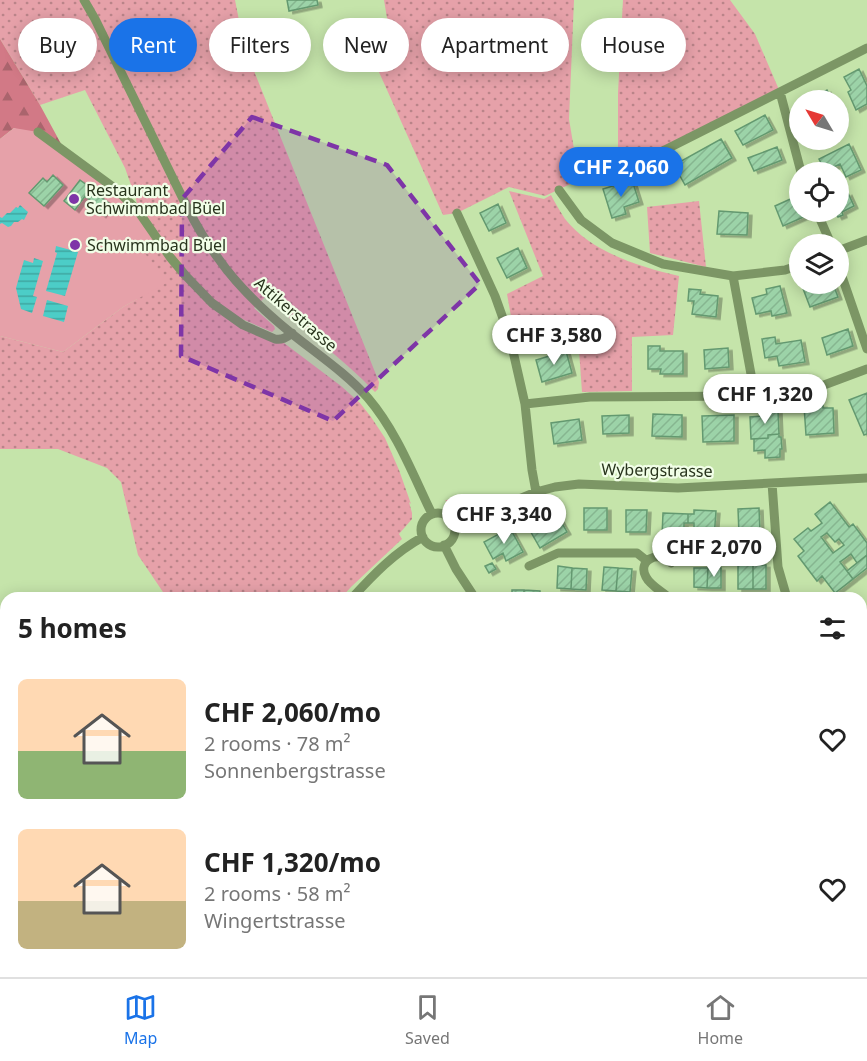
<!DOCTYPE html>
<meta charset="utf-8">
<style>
body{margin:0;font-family:"Noto Sans",sans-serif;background:#f2f2f2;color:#222;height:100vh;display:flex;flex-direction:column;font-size:22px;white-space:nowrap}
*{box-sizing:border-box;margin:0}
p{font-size:20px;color:#767676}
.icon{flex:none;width:33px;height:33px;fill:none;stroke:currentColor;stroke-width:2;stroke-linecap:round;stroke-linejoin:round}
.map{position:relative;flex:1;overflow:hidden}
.details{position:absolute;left:0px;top:592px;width:867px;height:386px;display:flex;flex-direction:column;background:#fff;border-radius:18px 18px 0 0;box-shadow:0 3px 15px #0003}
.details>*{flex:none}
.banner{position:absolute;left:18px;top:18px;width:831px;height:54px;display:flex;gap:12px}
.needle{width:39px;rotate:308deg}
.buttons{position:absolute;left:789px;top:90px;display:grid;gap:12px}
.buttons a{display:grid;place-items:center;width:60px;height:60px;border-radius:50%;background:#fff;box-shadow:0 3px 15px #0003;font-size:30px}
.price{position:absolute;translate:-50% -51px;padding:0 14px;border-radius:21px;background:#fff;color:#222;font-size:20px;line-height:39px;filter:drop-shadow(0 2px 3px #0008)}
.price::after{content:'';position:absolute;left:50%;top:36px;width:18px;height:14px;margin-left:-9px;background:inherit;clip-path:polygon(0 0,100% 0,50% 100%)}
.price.active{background:#1a73e8;color:#fff}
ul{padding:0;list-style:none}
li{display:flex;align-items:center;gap:18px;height:150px;padding:0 18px}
li span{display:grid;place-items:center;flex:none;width:168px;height:120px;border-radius:9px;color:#555}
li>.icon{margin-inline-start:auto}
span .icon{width:72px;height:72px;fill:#fffc;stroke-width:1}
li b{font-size:26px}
h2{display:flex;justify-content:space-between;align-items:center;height:72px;padding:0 18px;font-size:26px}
.tag{padding:0 21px;border-radius:27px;background:#fff;box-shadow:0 3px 15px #0003;font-size:21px;line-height:54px}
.tag.active{background:#1a73e8;color:#fff}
.tab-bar{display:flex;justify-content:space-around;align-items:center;height:84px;border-top:2px solid #e0e0e0;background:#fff;font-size:16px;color:#767676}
.tab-bar a{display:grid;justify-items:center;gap:3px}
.tab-bar .active{color:#1a73e8}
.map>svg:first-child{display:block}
.grass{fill:url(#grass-dots)}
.forest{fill:url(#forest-firs)}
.park{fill:#e6a1a9}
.water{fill:url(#water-rules)}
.building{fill:url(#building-hatch);stroke:#649970;stroke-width:1.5;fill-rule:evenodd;filter:url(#shadow)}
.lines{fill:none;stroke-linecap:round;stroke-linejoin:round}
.street{stroke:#7c9665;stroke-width:9}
.marked{fill:#7e35a7;fill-opacity:0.2;stroke:#7e35a7;stroke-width:4.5;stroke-dasharray:12 8;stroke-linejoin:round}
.poi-dot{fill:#7e35a7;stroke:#f1fee7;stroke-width:2}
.labels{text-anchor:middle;stroke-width:4.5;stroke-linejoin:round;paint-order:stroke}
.poi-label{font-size:16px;fill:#28341d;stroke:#f1fee7;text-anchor:start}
.street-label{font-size:16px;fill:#28341d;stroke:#f1fee7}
</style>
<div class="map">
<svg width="867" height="977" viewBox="0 0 867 977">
<defs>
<pattern id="grass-dots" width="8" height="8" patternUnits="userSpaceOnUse" patternTransform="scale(1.5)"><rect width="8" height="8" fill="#e6a1a9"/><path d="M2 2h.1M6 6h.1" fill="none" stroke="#ba8489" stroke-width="1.8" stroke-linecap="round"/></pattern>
<pattern id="forest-firs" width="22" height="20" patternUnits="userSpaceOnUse" patternTransform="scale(1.5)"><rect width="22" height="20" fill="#d27986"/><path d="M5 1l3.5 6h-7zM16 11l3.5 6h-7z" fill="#aa646d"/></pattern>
<pattern id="water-rules" width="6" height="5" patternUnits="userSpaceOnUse" patternTransform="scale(1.5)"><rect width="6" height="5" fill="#4ccdc7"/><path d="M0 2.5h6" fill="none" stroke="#3fa7a1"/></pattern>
<pattern id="building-hatch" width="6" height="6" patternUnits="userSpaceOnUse" patternTransform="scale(1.5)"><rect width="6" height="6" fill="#9cd3a8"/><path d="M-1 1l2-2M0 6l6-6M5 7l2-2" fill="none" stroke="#86b690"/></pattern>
<filter id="shadow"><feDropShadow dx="4" dy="2.5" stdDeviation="0" flood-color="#0004"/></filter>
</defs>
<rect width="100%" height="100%" fill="#c5e4aa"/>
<path class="grass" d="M 0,0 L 235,0 L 244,46 L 379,382 L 378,389 L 375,392 C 342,357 301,329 265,297 L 254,308 L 274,326 L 275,329 L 272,332 L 221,310 L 280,340 L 341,386 L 360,403 L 371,417 L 385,438 L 399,470 L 411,504 L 409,502 L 412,513 L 412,519 L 399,534 L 402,539 L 351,587 L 341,598 L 167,598 L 138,555 L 121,482 L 107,468 L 58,449 L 0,449 L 0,336 L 63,352 L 123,307 L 137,299 L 142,250 L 157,239 L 138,211 L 136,199 L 125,168 L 85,90 L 40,105 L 0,39 Z
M 384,0 L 574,0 L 569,119 L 576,161 L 618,156 L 618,93 L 623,0 L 730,0 L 755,34 L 780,92 L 637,164 L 623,169 L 583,178 L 545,196 L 509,187 L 457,213 L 443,215 L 370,52 L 390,36 Z
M 509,191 L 544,199 L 551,195 C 555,203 560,211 565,219 C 591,252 640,267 679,276 L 673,335 L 632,337 L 632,391 L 582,392 L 578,336 L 517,350 L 507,294 L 543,276 Z
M 699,201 L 706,267 L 650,253 L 647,207 Z
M 497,497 C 482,503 460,512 445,500 Z"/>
<path class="forest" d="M 0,39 L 40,105 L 66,153 L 14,128 L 0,139 Z"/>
<path class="park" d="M 14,128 L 38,132 L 117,190 L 158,239 L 142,250 L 168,282 L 123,307 L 63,352 L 0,336 L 0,139 Z"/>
<path class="water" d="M 20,205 L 28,212 L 24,220 L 22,219 L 18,222 L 14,222 L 11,226 L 8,227 L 2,223 L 0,224 L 0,217 L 2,218 L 7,213 L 10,213 L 16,207 L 18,208 Z
M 56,246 L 78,252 L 65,296 L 46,291 L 57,253 L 55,252 Z
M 34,258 L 43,261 L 33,296 L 37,297 L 32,313 L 21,309 L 16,288 L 24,260 L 33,263 Z
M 47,300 L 68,306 L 64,322 L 43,316 Z"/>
<path class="building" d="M 287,0 L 317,0 L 318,5 L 289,11 Z
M 859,69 L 867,86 L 867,104 L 856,110 L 848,92 L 851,90 L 844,77 Z
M 827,90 L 832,100 L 801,100 L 807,97 L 809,100 Z
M 765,115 L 773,130 L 743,145 L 735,131 Z
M 721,139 L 732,158 L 685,185 L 674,165 Z
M 849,144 L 861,170 L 846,177 L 840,164 L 825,171 L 819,159 Z
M 777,147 L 782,160 L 754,171 L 748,158 Z
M 53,175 L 63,185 L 44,206 L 29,193 L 43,178 L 47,182 Z
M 80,180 L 100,195 L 99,196 L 110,204 L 102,215 L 91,206 L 94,203 L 85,196 L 75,210 L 64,201 Z
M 632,180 L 639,202 L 624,207 L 626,214 L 612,218 L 603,189 Z
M 848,193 L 854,206 L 842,212 L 843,215 L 838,217 L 835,212 L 838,212 L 838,198 Z
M 797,196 L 800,202 L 800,212 L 804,212 L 806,216 L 783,226 L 775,206 Z
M 498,204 L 506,223 L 489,231 L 480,213 Z
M 719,211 L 748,213 L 747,235 L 717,234 Z
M 518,248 L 527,268 L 507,278 L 497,258 Z
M 810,284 L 833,284 L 838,297 L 810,307 L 802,286 Z
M 780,286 L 787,313 L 772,316 L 771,311 L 756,314 L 752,298 L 767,294 L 766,289 Z
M 689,289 L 701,290 L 700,294 L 718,296 L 716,317 L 692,314 L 694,301 L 688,301 Z
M 848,329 L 853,346 L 827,355 L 822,338 Z
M 775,337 L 776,344 L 801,340 L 805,362 L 779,366 L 777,356 L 765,358 L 762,339 Z
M 648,346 L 660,346 L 660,351 L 683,351 L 683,374 L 660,374 L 661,369 L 648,369 Z
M 728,348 L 729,367 L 705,369 L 704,350 Z
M 566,351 L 572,373 L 542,382 L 536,360 Z
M 867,393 L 867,434 L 864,435 L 849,400 Z
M 823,405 L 823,408 L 833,408 L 834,433 L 806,435 L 804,406 Z
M 778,411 L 779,434 L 768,435 L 768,438 L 751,439 L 750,417 L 762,416 L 762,412 Z
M 653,414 L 682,415 L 682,437 L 652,436 Z
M 629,415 L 629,433 L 603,434 L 602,416 Z
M 734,415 L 734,441 L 703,442 L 702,416 Z
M 579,419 L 582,440 L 554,444 L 551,423 Z
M 779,434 L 779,437 L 781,437 L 782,449 L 780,449 L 780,457 L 765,458 L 765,450 L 754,451 L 754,439 L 768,438 L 768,435 Z
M 830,502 L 849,527 L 853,524 L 867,543 L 867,555 L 857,563 L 851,554 L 840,562 L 853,579 L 835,593 L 822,576 L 817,581 L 798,556 L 804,551 L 794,539 L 808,528 L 811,531 L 822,523 L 815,514 ZM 827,533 L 835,542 L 839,539 L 844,545 L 833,553 L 821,537 Z
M 584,508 L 607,508 L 607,530 L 584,530 Z
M 759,508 L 760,533 L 739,534 L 738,509 Z
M 626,510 L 647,510 L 646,532 L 626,532 Z
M 694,510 L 716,511 L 714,538 L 694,538 L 694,523 L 688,523 L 688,514 L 694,514 Z
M 555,511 L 567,532 L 540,548 L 528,527 Z
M 663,513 L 688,514 L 688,523 L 684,523 L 684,536 L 662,536 Z
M 510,528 L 523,552 L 506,561 L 503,553 L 493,559 L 484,542 Z
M 867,555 L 867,568 L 853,579 L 847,571 Z
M 492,563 L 496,569 L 489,573 L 485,566 Z
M 738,565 L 753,565 L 753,589 L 738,589 Z
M 753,565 L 766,565 L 766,589 L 753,589 Z
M 558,566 L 572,568 L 571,589 L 557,588 Z
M 604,567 L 618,568 L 616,591 L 602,590 Z
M 572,568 L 587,569 L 586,590 L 571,589 Z
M 618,568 L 632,569 L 630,592 L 616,591 Z
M 694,568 L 708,568 L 707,588 L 694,587 Z
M 708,568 L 721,568 L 721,588 L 707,588 Z
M 512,590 L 524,590 L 524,598 L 512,598 Z
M 524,590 L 540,591 L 540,598 L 524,598 Z
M 867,675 L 867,693 L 861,697 L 861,680 Z
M 861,838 L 867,846 L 867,854 L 864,856 L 867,860 L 867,863 L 863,866 L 861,863 Z
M 6,853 L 6,880 L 4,882 L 0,879 L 0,859 Z
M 5,909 L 6,935 L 0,940 L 0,914 Z
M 867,920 L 867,954 L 861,961 L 861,926 Z
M 602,972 L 623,972 L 619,977 L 598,977 Z
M 774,972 L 796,972 L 792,977 L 780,977 Z"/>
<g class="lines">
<path class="street" d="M 84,0 L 95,19 L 187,207 C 196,225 206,242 218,258 C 238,287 264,311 291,333 C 317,354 346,373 368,398 C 397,432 413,475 432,514
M 780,92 L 801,172
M 38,132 L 117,190 L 138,211 L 170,257 L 185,275 L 212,303 L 243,325 L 275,339 C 282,340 286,338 292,333
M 637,164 L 867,48
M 559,190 L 581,220 L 612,243 L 663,264 L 733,276 L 785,270 L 800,265
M 817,212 L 831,244
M 457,213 L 495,296 L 510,338 L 525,404 L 532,470 L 536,492
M 838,251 L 867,240
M 838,265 L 867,349
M 733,276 L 755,396
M 525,404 L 590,397 L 755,396 L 816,388 L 867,369
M 772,483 L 778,567 L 787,598
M421 530a17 17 0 1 1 34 0a17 17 0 1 1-34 0Z
M 454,526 L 536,492 L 555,487 L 579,484 L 678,488 L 867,478
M 444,545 L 456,569 L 475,598
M 529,566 L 558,553 L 637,553 L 647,561
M 352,598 C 373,575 395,552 423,537
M 668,598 L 668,597 C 661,591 650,585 646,577 C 637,561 658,549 671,563
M 861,801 L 867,813
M 204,972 L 213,977
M 342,972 L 367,977
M 839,972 L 843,977
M 79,977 L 114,972"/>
</g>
<path class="marked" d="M 252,117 L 387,165 L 480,284 L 333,421 L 181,356 L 182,199 Z"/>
<g class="poi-dot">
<circle cx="74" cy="199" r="6"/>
<circle cx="75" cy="245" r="6"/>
</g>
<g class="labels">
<g class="poi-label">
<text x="86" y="196">Restaurant<tspan x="86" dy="18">Schwimmbad Büel</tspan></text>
<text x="87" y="251">Schwimmbad Büel</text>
</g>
<g class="street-label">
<text transform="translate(296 314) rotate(41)" y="6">Attikerstrasse</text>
<text transform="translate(657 470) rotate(1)" y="6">Wybergstrasse</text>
</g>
</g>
</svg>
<div class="buttons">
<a><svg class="needle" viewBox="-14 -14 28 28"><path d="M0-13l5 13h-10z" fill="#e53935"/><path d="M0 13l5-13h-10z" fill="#767676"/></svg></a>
<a><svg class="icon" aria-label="locate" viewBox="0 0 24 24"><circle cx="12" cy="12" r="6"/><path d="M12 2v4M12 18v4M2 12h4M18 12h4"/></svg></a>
<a><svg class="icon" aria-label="layers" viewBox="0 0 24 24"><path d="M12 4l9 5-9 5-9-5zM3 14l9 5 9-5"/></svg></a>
</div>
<b class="price active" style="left:621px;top:198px">CHF 2,060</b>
<b class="price" style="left:554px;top:366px">CHF 3,580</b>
<b class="price" style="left:765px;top:425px">CHF 1,320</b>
<b class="price" style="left:504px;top:545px">CHF 3,340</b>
<b class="price" style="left:714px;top:578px">CHF 2,070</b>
<div class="banner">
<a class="tag">Buy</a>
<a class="tag active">Rent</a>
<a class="tag">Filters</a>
<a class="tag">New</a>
<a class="tag">Apartment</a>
<a class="tag">House</a>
</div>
<section class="details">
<h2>5 homes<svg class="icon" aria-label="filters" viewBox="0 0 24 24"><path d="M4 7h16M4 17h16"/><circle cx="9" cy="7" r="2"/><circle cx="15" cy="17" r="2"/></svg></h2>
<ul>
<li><span style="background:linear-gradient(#ffd9b3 60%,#8fb573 0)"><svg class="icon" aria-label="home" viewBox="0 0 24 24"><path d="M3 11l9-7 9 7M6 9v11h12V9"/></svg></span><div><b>CHF 2,060/mo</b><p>2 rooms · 78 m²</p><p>Sonnenbergstrasse</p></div><svg class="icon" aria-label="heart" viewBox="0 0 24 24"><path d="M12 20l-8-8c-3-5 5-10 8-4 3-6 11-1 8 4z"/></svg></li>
<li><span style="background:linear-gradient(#ffd9b3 60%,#c2b280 0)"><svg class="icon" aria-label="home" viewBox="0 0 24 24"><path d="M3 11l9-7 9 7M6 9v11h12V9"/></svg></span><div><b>CHF 1,320/mo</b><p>2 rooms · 58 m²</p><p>Wingertstrasse</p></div><svg class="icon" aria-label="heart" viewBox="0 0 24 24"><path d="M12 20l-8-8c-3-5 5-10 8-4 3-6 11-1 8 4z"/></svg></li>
</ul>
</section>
</div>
<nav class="tab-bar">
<a class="active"><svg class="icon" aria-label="map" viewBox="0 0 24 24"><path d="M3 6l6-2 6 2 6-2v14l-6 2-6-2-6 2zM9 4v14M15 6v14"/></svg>Map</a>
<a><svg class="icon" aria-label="saved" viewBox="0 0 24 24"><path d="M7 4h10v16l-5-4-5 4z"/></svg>Saved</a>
<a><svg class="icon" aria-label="home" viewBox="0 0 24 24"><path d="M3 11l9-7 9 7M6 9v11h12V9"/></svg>Home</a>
</nav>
